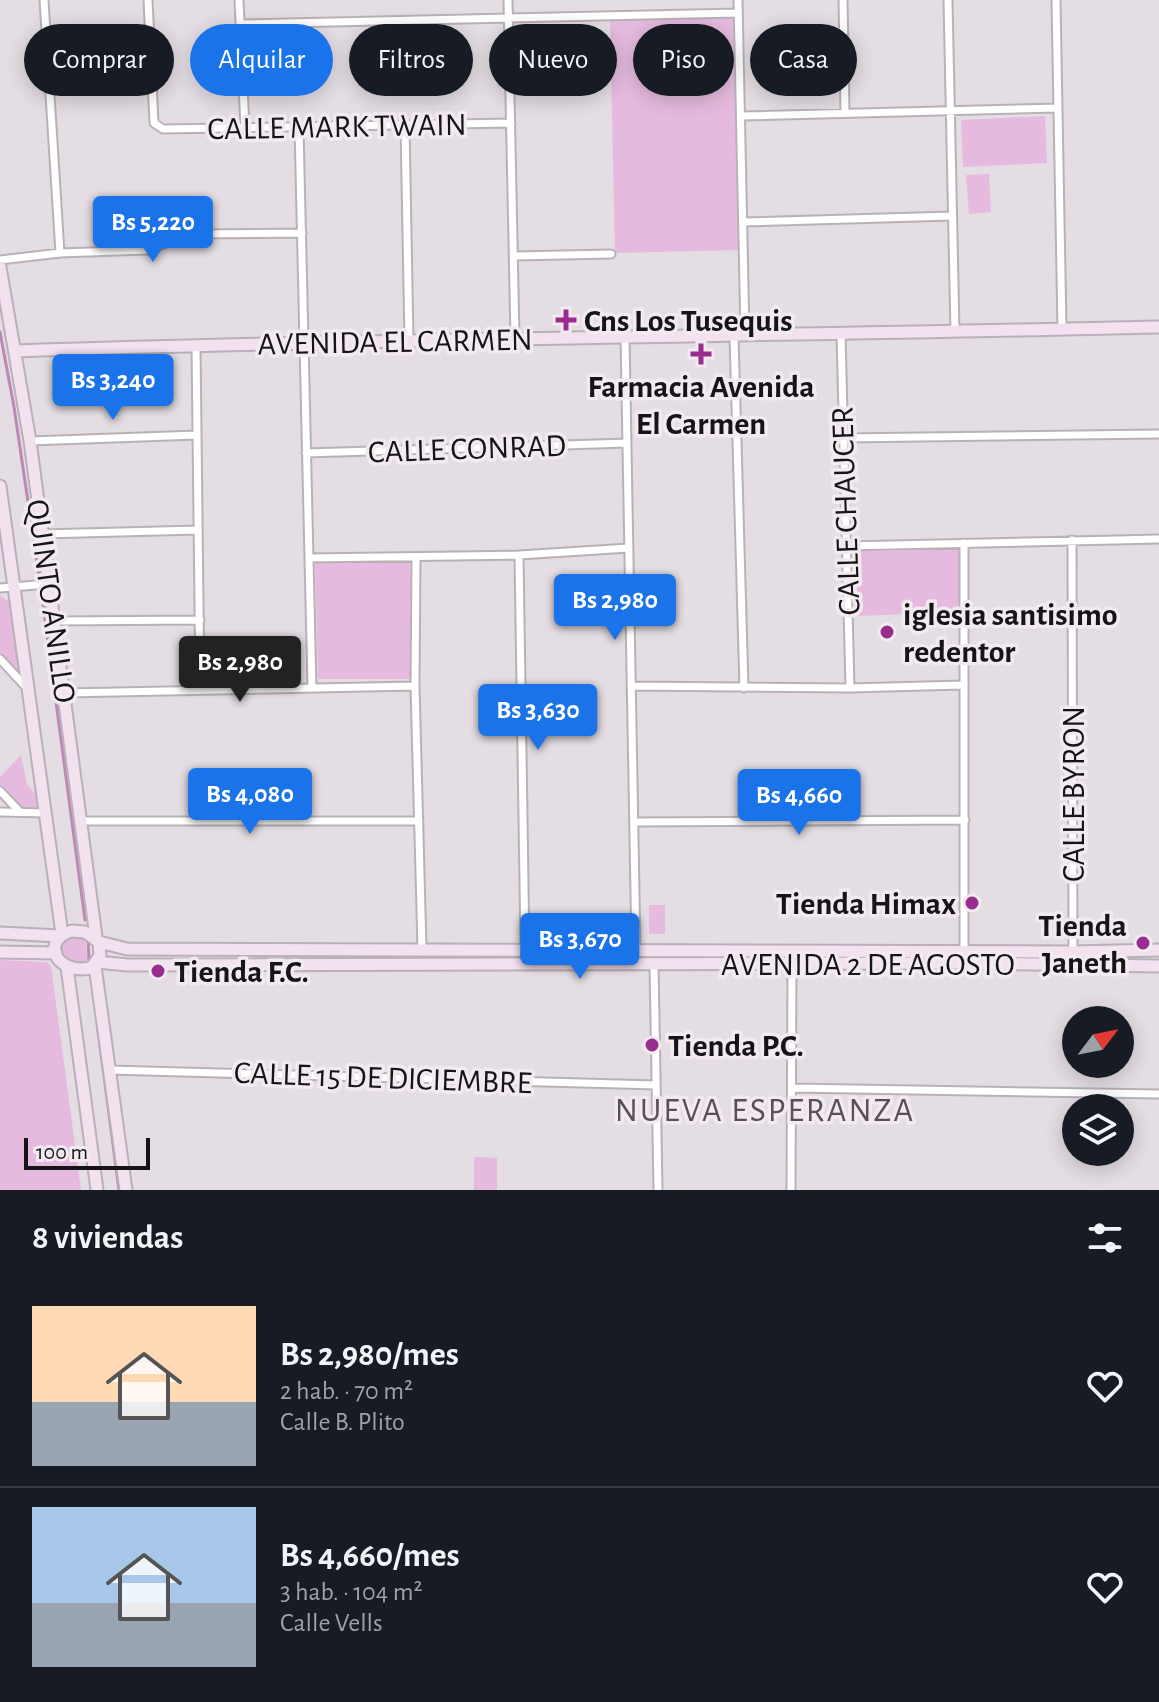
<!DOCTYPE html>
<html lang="es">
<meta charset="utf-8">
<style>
body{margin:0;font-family:"Alegreya Sans",sans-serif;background:#242831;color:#f1f3f6;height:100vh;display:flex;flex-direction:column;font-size:30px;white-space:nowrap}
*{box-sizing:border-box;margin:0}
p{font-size:26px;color:#9ea1a6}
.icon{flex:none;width:44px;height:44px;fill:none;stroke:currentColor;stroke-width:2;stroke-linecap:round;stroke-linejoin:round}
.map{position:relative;height:1190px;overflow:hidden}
.sheet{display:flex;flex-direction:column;background:#171b24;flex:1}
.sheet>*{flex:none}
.banner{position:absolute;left:24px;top:24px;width:1112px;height:72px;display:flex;gap:16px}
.needle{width:52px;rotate:58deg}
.tools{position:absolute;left:1062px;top:1006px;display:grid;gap:16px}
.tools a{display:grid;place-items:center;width:72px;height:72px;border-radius:50%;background:#171b24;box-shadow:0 4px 20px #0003;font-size:40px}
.scale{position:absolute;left:24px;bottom:20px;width:126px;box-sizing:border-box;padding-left:8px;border:4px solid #161416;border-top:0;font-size:22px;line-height:28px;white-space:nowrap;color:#161416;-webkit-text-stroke:6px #f2eaf0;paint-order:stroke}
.price{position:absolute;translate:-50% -68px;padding:0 18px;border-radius:8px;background:#1a73e8;color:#fff;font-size:26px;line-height:52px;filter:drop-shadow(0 2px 4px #0008)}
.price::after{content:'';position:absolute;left:50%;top:48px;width:24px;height:18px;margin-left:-12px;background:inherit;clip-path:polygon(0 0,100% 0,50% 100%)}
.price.on{background:#222;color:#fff}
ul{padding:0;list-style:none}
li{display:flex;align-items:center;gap:24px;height:200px;padding:0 32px}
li+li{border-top:2px solid #363941}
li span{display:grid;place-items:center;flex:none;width:224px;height:160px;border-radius:0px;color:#555}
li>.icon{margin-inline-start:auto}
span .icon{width:96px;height:96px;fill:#fffc;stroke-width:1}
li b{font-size:34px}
h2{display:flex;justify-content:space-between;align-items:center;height:96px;padding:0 32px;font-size:34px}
.tag{padding:0 28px;border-radius:36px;background:#171b24;box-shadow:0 4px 20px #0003;font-size:28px;line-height:72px}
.tag.on{background:#1a73e8;color:#fff}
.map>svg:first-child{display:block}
.green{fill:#e5bade}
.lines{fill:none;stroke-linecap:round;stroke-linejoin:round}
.stream{stroke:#bc89b4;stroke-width:3}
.street-casing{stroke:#b9b1b7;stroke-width:11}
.secondary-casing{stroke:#b9b1b7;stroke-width:15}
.street{stroke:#fff;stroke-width:7}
.secondary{stroke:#f2e1ef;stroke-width:11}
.poi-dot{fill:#992d8f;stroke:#f2eaf0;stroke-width:3}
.labels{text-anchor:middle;stroke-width:7;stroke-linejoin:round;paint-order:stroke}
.street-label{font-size:32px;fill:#161416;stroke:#f2eaf0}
.poi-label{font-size:32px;font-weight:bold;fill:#161416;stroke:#f2eaf0;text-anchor:start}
.neighbourhood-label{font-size:34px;letter-spacing:2px;fill:#575156;stroke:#f2eaf0}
</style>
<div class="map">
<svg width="1159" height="1190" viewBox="0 0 1159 1190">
<rect width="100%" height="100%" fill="#e4dde3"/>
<path class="green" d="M 733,17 L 739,250 L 615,253 L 610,20 Z
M 1045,116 L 1047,163 L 963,167 L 961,120 Z
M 989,174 L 991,212 L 969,214 L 966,175 Z
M 963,549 L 962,612 L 858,616 L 856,551 Z
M 410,560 L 411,679 L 318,679 L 315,562 Z
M 0,596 L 11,603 L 21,676 L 0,653 Z
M 21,755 L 27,784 L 39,799 L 38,807 L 24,809 L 0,785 L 0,777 Z
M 649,905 L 665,905 L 665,934 L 649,934 Z
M 73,936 L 85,938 L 88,965 L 67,962 L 59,951 L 60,941 Z
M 0,960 L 47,962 L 51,966 L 81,1190 L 0,1190 Z
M 474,1157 L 497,1158 L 497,1190 L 474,1190 Z"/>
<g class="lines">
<path class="stream" d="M 0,332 L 14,407 L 39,576
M 41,589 L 85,920
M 88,937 L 89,960
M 98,1030 L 119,1190"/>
<g class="street-casing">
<path id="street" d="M 44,0 L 60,253
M 148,0 L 154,123 L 163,129 L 511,123
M 239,0 L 245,128
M 508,0 L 515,338
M 738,0 L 745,335
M 843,0 L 845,112
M 948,0 L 955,332
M 1056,0 L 1062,329
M 241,24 L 738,13
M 50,85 L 94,80 L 152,79
M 741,116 L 1058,108
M 405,125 L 409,341
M 299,127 L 312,688
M 743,222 L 952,216
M 514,256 L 611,254
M 0,260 L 60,253 L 147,250 L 189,234 L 302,233
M 841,334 L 850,688
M 625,335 L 636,949
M 734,336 L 744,688
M 196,345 L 200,690
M 843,438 L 1159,434
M 30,441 L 197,435
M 306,453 L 627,443
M 42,534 L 198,530
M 1072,540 L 1073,952
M 845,546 L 1159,539
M 519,555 L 525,949
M 416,557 L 415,686 L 422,948
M 309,558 L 519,555 L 629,548
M 0,588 L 48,584
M 54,621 L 200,620
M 0,659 L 26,687
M 631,686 L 850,688 L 963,685
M 65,693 L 415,686
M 0,791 L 20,812
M 0,812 L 46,813
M 82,821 L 419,821
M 634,822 L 965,820
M 964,950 L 964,543
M 654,964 L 658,1190
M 109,1070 L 656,1085
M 793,1088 L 1159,1094
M 791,1190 L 792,963"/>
</g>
<g class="secondary-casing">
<path id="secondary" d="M 0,267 L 30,441 L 96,937
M 16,351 C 397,338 778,336 1159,327
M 0,486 L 62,934
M 72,931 L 85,932 L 99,942 L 100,956 L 91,968 C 54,975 41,939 72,931 Z
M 0,933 L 60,936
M 99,942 L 127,949 L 1073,952 L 1159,950
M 0,952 L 56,953
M 97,962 L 127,965 L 963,963 L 1159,966
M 95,966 L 126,1190
M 67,967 L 97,1190"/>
</g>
<use href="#street" class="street"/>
<use href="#secondary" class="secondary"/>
</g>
<g class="poi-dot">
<path d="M562 308h8v8h8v8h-8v8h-8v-8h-8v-8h8z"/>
<path d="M697 342h8v8h8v8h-8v8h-8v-8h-8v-8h8z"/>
<circle cx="887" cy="632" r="8"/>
<circle cx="972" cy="903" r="8"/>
<circle cx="1143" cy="943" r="8"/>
<circle cx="158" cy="971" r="8"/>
<circle cx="652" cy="1045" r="8"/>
</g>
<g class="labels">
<g class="street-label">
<text transform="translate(337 126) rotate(-1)" y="11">CALLE MARK TWAIN</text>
<text transform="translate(395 341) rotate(-1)" y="11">AVENIDA EL CARMEN</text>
<text transform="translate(467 448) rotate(-2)" y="11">CALLE CONRAD</text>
<text transform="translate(845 511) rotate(-92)" y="11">CALLE CHAUCER</text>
<text transform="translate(52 601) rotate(82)" y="11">QUINTO ANILLO</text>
<text transform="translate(1073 794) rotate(-90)" y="11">CALLE BYRON</text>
<text x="868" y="975">AVENIDA 2 DE AGOSTO</text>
<text transform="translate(383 1077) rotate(2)" y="11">CALLE 15 DE DICIEMBRE</text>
</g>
<g class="poi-label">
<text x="584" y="331">Cns Los Tusequis</text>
<text x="701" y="397" text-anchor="middle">Farmacia Avenida<tspan x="701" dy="37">El Carmen</tspan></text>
<text x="903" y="625">iglesia santisimo<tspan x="903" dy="37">redentor</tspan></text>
<text x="956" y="914" text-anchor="end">Tienda Himax</text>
<text x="1127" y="936" text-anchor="end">Tienda<tspan x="1127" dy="37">Janeth</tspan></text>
<text x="174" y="982">Tienda F.C.</text>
<text x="668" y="1056">Tienda P.C.</text>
</g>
<g class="neighbourhood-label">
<text x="765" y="1121">NUEVA ESPERANZA</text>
</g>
</g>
</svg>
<div class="tools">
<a><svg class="needle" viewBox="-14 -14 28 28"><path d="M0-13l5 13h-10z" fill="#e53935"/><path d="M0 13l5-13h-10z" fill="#9ea1a6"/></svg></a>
<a><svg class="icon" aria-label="layers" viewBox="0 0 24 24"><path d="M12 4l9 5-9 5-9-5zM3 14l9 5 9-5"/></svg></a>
</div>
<div class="scale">100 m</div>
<b class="price" style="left:153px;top:264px">Bs 5,220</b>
<b class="price" style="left:113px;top:422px">Bs 3,240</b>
<b class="price" style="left:615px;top:642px">Bs 2,980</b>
<b class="price on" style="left:240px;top:704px">Bs 2,980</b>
<b class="price" style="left:538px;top:752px">Bs 3,630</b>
<b class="price" style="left:250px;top:836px">Bs 4,080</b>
<b class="price" style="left:799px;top:837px">Bs 4,660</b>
<b class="price" style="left:580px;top:981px">Bs 3,670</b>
<div class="banner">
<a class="tag">Comprar</a>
<a class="tag on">Alquilar</a>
<a class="tag">Filtros</a>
<a class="tag">Nuevo</a>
<a class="tag">Piso</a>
<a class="tag">Casa</a>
</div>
</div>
<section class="sheet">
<h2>8 viviendas<svg class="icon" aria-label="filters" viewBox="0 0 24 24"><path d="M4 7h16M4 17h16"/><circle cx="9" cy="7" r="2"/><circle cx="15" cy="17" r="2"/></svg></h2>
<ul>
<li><span style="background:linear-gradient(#ffd9b3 60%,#9aa5b1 0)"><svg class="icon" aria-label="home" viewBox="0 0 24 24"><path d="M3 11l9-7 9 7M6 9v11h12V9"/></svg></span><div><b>Bs 2,980/mes</b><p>2 hab. · 70 m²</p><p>Calle B. Plito</p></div><svg class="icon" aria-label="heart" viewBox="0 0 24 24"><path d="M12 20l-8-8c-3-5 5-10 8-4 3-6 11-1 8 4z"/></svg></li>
<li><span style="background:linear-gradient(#a9c7e8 60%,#9aa5b1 0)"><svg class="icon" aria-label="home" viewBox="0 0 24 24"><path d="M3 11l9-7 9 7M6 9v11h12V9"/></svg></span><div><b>Bs 4,660/mes</b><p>3 hab. · 104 m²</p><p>Calle Vells</p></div><svg class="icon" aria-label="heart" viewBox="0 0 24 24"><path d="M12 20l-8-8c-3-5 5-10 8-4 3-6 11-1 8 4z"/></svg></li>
</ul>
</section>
